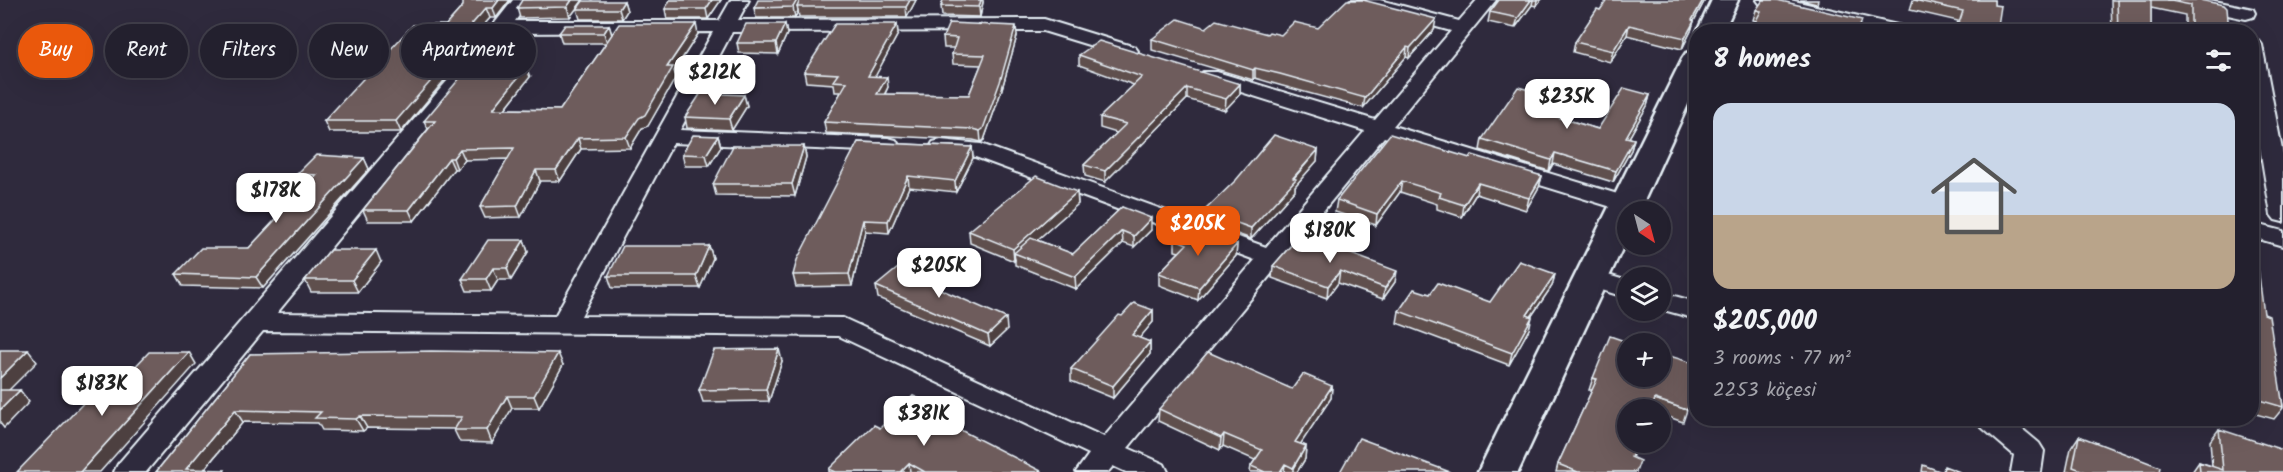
<!DOCTYPE html>
<meta charset="utf-8">
<style>
body{margin:0;font-family:Kalam,sans-serif;background:#2f2d3a;color:#f1f3f6;height:100vh;display:flex;flex-direction:column;font-size:22px;white-space:nowrap}
*{box-sizing:border-box;margin:0}
p{font-size:20px;color:#a3a3aa}
.icon{flex:none;width:33px;height:33px;fill:none;stroke:currentColor;stroke-width:2;stroke-linecap:round;stroke-linejoin:round}
.map{position:relative;flex:1;overflow:hidden}
.details{position:absolute;left:1689px;top:24px;width:570px;height:402px;display:flex;flex-direction:column;background:#23202e;border-radius:24px;box-shadow:0 6px 24px #0002,0 0 0 2px #403e4a}
.details>*{flex:none}
.hud{position:absolute;left:18px;top:24px;width:570px;height:54px;display:flex;gap:12px}
.needle{width:39px;rotate:144deg}
.controls{position:absolute;left:1617px;top:201px;display:grid;gap:12px}
.controls a{display:grid;place-items:center;width:54px;height:54px;border-radius:50%;background:#23202e;box-shadow:0 6px 24px #0002,0 0 0 2px #403e4a;font-size:30px}
.price{position:absolute;translate:-50% -51px;padding:0 14px;border-radius:12px;background:#fff;color:#222;font-size:20px;line-height:39px;filter:drop-shadow(0 2px 3px #0008)}
.price::after{content:'';position:absolute;left:50%;top:36px;width:18px;height:14px;margin-left:-9px;background:inherit;clip-path:polygon(0 0,100% 0,50% 100%)}
.price.on{background:#ea580c;color:#fff}
ul{padding:0;list-style:none}
li{display:grid;align-content:center;gap:12px;height:318px;padding:0 24px}
li+li{border-top:2px solid #403e4a}
li span{display:grid;place-items:center;height:186px;border-radius:18px;color:#555}
li>.icon{margin-inline-start:auto}
span .icon{width:108px;height:108px;fill:#fffc;stroke-width:1}
li b{font-size:26px}
h2{display:flex;justify-content:space-between;align-items:center;height:72px;padding:0 24px;font-size:26px}
.pill{padding:0 21px;border-radius:27px;background:#23202e;box-shadow:0 6px 24px #0002,0 0 0 2px #403e4a;font-size:21px;line-height:54px}
.pill.on{background:#ea580c;color:#fff}
.map>svg:first-child{display:block}
.lines{fill:none;stroke-linecap:round;stroke-linejoin:round}
.street-casing{stroke:#e8f1f8;stroke-width:4}
.secondary-casing{stroke:#e8f1f8;stroke-width:5}
.street{fill:#2f2a3d;fill-rule:evenodd}
.secondary{fill:#2f2a3d;fill-rule:evenodd}
.wall{fill:#5f4f4e;stroke:#e8f1f8;stroke-width:1.5}
.shaded-wall{fill:#4d4040;stroke:#e8f1f8;stroke-width:1.5}
.building{fill:#6e5c5b;stroke:#e8f1f8;stroke-width:1.5}
</style>
<div class="map">
<svg width="2283" height="472" viewBox="0 0 2283 472">
<rect width="100%" height="100%" fill="#2f2a3d"/>
<filter id="ink" filterUnits="userSpaceOnUse"><feTurbulence type="fractalNoise" baseFrequency=".0167" numOctaves="2"/><feDisplacementMap in="SourceGraphic" scale="12" xChannelSelector="R" yChannelSelector="G"/><feConvolveMatrix kernelMatrix="1 2 1 2 8 2 1 2 1" color-interpolation-filters="sRGB"/></filter>
<g filter="url(#ink)">
<g class="lines">
<g class="street-casing">
<path id="street" d="M 513,0 L 531,0 L 515,21 L 719,21 L 731,0 L 749,0 L 738,20 L 1044,19 L 1135,47 L 1138,51 L 1135,55 L 1128,57 L 1043,31 L 732,32 L 680,130 L 888,138 L 896,140 L 899,145 L 896,150 L 888,152 L 673,143 L 581,316 L 843,318 L 1104,437 L 1255,260 L 970,155 L 933,152 L 930,147 L 933,142 L 941,140 L 981,144 L 1266,247 L 1365,131 L 1203,80 L 1200,76 L 1203,72 L 1217,72 L 1375,120 L 1451,31 L 1353,4 L 1350,0 L 1380,0 L 1459,21 L 1477,0 L 1496,0 L 1393,126 L 1634,199 L 1638,204 L 1634,209 L 1626,211 L 1618,209 L 1384,137 L 1128,448 L 1164,464 L 1168,472 L 1126,472 L 1113,466 L 1108,472 L 1076,472 L 1089,454 L 839,336 L 263,331 L 146,472 L 114,472 L 118,464 L 472,52 ZM 713,32 L 555,316 L 277,313 L 507,33 Z
M 1757,0 L 1790,0 L 1910,28 L 1912,32 L 1877,32 L 1760,4 Z
M 2174,0 L 2210,0 L 2253,9 L 2255,13 L 2253,17 L 2246,19 L 2177,4 Z
M 2252,39 L 2259,41 L 2262,45 L 2283,155 L 2283,222 L 2275,220 L 2271,215 L 2252,99 Z
M 2252,223 L 2283,231 L 2283,246 L 2252,237 Z
M 1591,270 L 1628,281 L 1628,298 L 1582,284 L 1578,278 L 1582,272 Z
M 1660,292 L 1696,302 L 1696,319 L 1660,309 Z
M 1975,418 L 2009,418 L 2039,443 L 2044,451 L 2041,472 L 2011,472 L 2014,455 L 1979,425 Z"/>
</g>
<g class="secondary-casing">
<path id="secondary" d="M 1712,0 L 1738,0 L 1723,32 L 1697,32 Z
M 1696,51 L 1696,87 L 1639,212 L 1628,212 L 1628,236 L 1518,472 L 1478,472 L 1682,59 L 1686,53 Z"/>
</g>
<use href="#street" class="street"/>
<use href="#secondary" class="secondary"/>
</g>
<path class="wall" d="M 510,0 L 496,18 L 490,18 L 445,69 L 448,76 L 401,132 L 329,132 L 324,121 L 446,25 L 463,6 Z
M 583,0 L 570,17 L 520,18 L 517,8 Z
M 670,0 L 721,0 L 708,19 L 667,19 L 665,9 Z
M 916,0 L 907,17 L 799,17 L 798,11 L 795,18 L 756,18 L 754,8 Z
M 1499,0 L 1541,0 L 1536,6 L 1532,5 L 1515,28 L 1488,22 L 1490,12 Z
M 1705,0 L 1694,21 L 1691,31 L 1682,49 L 1627,35 L 1610,62 L 1573,52 L 1575,42 L 1600,10 Z
M 1777,0 L 1756,21 L 1753,20 L 1756,10 Z
M 1800,0 L 1818,0 L 1817,4 Z
M 1913,0 L 1994,0 L 1994,5 L 1997,32 L 1955,32 L 1958,21 L 1910,10 Z
M 2111,0 L 2200,0 L 2229,32 L 2185,32 L 2185,15 L 2151,8 L 2151,32 L 2112,32 Z
M 624,1 L 627,11 L 622,19 L 580,19 L 577,9 Z
M 983,2 L 980,17 L 942,16 L 941,6 Z
M 785,24 L 787,34 L 778,54 L 739,53 L 737,43 Z
M 897,24 L 898,34 L 875,76 L 888,87 L 885,94 L 969,95 L 981,65 L 953,64 L 952,54 L 954,48 L 944,48 L 943,37 L 1017,36 L 1001,92 L 984,140 L 981,142 L 973,140 L 826,133 L 824,122 L 841,92 L 835,92 L 834,84 L 806,82 L 804,72 Z
M 609,25 L 612,35 L 698,34 L 674,71 L 676,77 L 648,126 L 642,128 L 630,148 L 581,149 L 560,181 L 540,181 L 521,217 L 485,218 L 480,207 L 508,159 L 465,160 L 457,169 L 454,169 L 414,221 L 368,221 L 363,210 L 428,129 L 424,121 L 530,77 L 505,109 L 560,110 L 606,43 L 562,43 L 559,33 Z
M 1206,28 L 1281,35 L 1318,28 L 1434,30 L 1409,58 L 1406,57 L 1363,108 L 1279,85 L 1255,78 L 1253,80 L 1152,50 L 1152,39 Z
M 1079,55 L 1240,84 L 1240,94 L 1225,110 L 1187,99 L 1105,182 L 1085,176 L 1084,165 L 1117,133 L 1100,128 L 1100,117 L 1134,85 L 1079,65 Z
M 744,95 L 747,106 L 732,130 L 687,128 L 685,117 Z
M 1650,95 L 1647,106 L 1629,138 L 1634,139 L 1631,150 L 1613,182 L 1553,164 L 1549,171 L 1480,150 L 1482,139 L 1549,107 L 1545,113 L 1598,129 Z
M 718,136 L 721,147 L 709,166 L 685,166 L 682,154 Z
M 858,142 L 972,147 L 973,158 L 956,192 L 909,187 L 889,233 L 865,231 L 852,286 L 796,287 L 793,275 Z
M 804,146 L 806,157 L 795,196 L 716,195 L 713,184 Z
M 1318,150 L 1317,161 L 1295,186 L 1295,190 L 1251,239 L 1204,222 L 1204,211 Z
M 364,158 L 369,169 L 263,288 L 183,286 L 176,274 L 249,248 L 308,185 L 302,185 L 297,174 Z
M 1470,158 L 1542,176 L 1539,187 L 1526,210 L 1476,194 L 1462,217 L 1437,209 L 1437,204 L 1400,192 L 1376,225 L 1335,212 L 1337,200 Z
M 1077,192 L 1078,204 L 1037,240 L 1073,254 L 1122,207 L 1151,230 L 1134,247 L 1123,243 L 1076,289 L 1015,265 L 1015,260 L 1014,261 L 970,243 L 969,231 Z
M 1300,235 L 1395,282 L 1383,299 L 1338,283 L 1327,298 L 1272,278 L 1273,266 Z
M 1175,239 L 1237,244 L 1236,256 L 1198,300 L 1159,285 L 1159,273 L 1179,252 L 1175,251 Z
M 524,240 L 528,252 L 511,280 L 498,280 L 491,291 L 467,291 L 462,279 Z
M 709,246 L 713,258 L 700,288 L 612,288 L 608,276 Z
M 2252,258 L 2283,405 L 2283,408 L 2274,419 L 2252,413 Z
M 381,262 L 358,292 L 311,292 L 305,280 Z
M 1555,274 L 1552,286 L 1531,317 L 1529,329 L 1509,365 L 1397,323 L 1399,311 L 1430,294 L 1490,302 Z
M 931,275 L 933,286 L 1007,330 L 990,346 L 878,298 L 876,286 Z
M 1153,310 L 1153,322 L 1139,338 L 1150,342 L 1150,354 L 1113,398 L 1071,381 L 1071,369 L 1122,316 Z
M 250,354 L 563,365 L 539,408 L 512,408 L 492,443 L 460,442 L 454,430 L 455,429 L 367,428 L 363,431 L 322,430 L 318,423 L 243,422 L 204,470 L 156,472 Z
M 782,361 L 769,401 L 703,402 L 699,390 Z
M 1593,378 L 1687,410 L 1683,422 L 1660,414 L 1660,410 L 1628,410 L 1638,442 L 1632,458 L 1636,472 L 1556,472 L 1558,464 L 1592,390 L 1589,390 Z
M 1332,386 L 1331,398 L 1300,444 L 1306,446 L 1305,459 L 1297,472 L 1250,472 L 1251,466 L 1255,460 L 1223,446 L 1220,450 L 1158,421 L 1159,409 L 1292,389 Z
M 936,418 L 1041,472 L 829,472 L 829,469 L 880,428 Z
M 2219,429 L 2283,472 L 2192,472 L 2199,462 L 2212,466 L 2210,441 Z
M 2079,436 L 2159,472 L 2066,472 L 2071,448 Z"/>
<path class="shaded-wall" d="M 499,0 L 510,0 L 496,18 L 493,8 Z
M 572,0 L 583,0 L 570,17 L 567,7 Z
M 712,0 L 721,0 L 708,19 L 706,9 Z
M 797,0 L 802,0 L 797,7 L 798,11 L 795,18 L 793,7 Z
M 910,0 L 916,0 L 907,17 L 906,7 Z
M 981,0 L 983,0 L 983,2 L 980,17 L 979,7 Z
M 1531,0 L 1533,0 L 1532,5 L 1515,28 L 1518,18 Z
M 1537,0 L 1541,0 L 1536,6 Z
M 1703,0 L 1705,0 L 1689,30 L 1692,20 Z
M 624,1 L 627,11 L 622,19 L 619,9 Z
M 486,8 L 490,18 L 445,69 L 448,76 L 401,132 L 396,121 L 435,66 Z
M 1436,19 L 1434,30 L 1409,58 L 1410,48 Z
M 1694,21 L 1691,31 L 1682,49 L 1685,38 Z
M 696,24 L 698,34 L 674,71 L 676,77 L 648,126 L 642,128 L 630,148 L 626,137 L 667,67 Z
M 785,24 L 787,34 L 778,54 L 776,43 Z
M 897,24 L 898,34 L 870,86 L 868,76 Z
M 609,25 L 612,35 L 607,43 L 604,33 Z
M 1629,25 L 1627,35 L 1610,62 L 1613,51 Z
M 1016,26 L 1017,36 L 1001,92 L 984,140 L 981,142 L 980,131 Z
M 1407,47 L 1406,57 L 1363,108 L 1365,98 Z
M 526,67 L 530,77 L 497,119 L 493,109 Z
M 1255,68 L 1255,78 L 1253,80 L 1253,70 Z
M 887,77 L 888,87 L 879,105 L 877,94 Z
M 1240,84 L 1240,94 L 1225,110 L 1226,99 Z
M 1187,88 L 1187,99 L 1105,182 L 1105,171 Z
M 744,95 L 747,106 L 732,130 L 729,119 Z
M 1650,95 L 1647,106 L 1623,148 L 1626,137 Z
M 1551,96 L 1549,107 L 1538,123 L 1541,112 Z
M 718,136 L 721,147 L 709,166 L 706,155 Z
M 578,138 L 581,149 L 560,181 L 556,170 Z
M 1634,139 L 1631,150 L 1613,182 L 1616,171 Z
M 804,146 L 806,157 L 795,196 L 792,184 Z
M 972,147 L 973,158 L 956,192 L 955,181 Z
M 460,149 L 465,160 L 457,169 L 453,158 Z
M 1318,150 L 1317,161 L 1295,186 L 1295,190 L 1251,239 L 1251,228 Z
M 1555,153 L 1553,164 L 1549,171 L 1551,160 Z
M 364,158 L 369,169 L 263,288 L 256,277 Z
M 449,158 L 454,169 L 414,221 L 409,210 Z
M 536,170 L 540,181 L 521,217 L 517,206 Z
M 908,176 L 909,187 L 889,233 L 888,221 Z
M 1542,176 L 1539,187 L 1526,210 L 1529,198 Z
M 1402,181 L 1400,192 L 1376,225 L 1377,214 Z
M 1478,183 L 1476,194 L 1462,217 L 1464,205 Z
M 1077,192 L 1078,204 L 1020,255 L 1014,253 L 1015,260 L 1014,261 L 1013,249 Z
M 1151,218 L 1151,230 L 1134,247 L 1134,236 Z
M 863,220 L 865,231 L 852,286 L 849,274 Z
M 1122,231 L 1123,243 L 1076,289 L 1075,277 Z
M 524,240 L 528,252 L 511,280 L 507,268 Z
M 1237,244 L 1236,256 L 1198,300 L 1199,288 Z
M 709,246 L 713,258 L 700,288 L 696,276 Z
M 376,250 L 381,262 L 358,292 L 352,280 Z
M 493,268 L 498,280 L 491,291 L 486,279 Z
M 1340,271 L 1338,283 L 1327,298 L 1328,286 Z
M 1397,271 L 1395,282 L 1383,299 L 1385,288 Z
M 1555,274 L 1552,286 L 1524,327 L 1527,315 Z
M 931,275 L 933,287 L 924,282 Z
M 1153,310 L 1153,322 L 1132,347 L 1132,335 Z
M 1532,317 L 1529,329 L 1509,365 L 1512,353 Z
M 1006,318 L 1007,330 L 990,346 L 988,335 Z
M 1150,342 L 1150,354 L 1113,398 L 1113,386 Z
M 779,349 L 782,361 L 769,401 L 766,389 Z
M 28,350 L 37,362 L 0,399 L 0,378 Z
M 189,352 L 196,364 L 100,472 L 80,472 Z
M 558,353 L 563,365 L 539,408 L 534,396 Z
M 1332,386 L 1331,398 L 1294,454 L 1295,442 Z
M 20,390 L 29,402 L 4,428 L 0,423 L 0,410 Z
M 507,396 L 512,408 L 492,443 L 487,430 Z
M 934,405 L 936,418 L 927,413 Z
M 235,410 L 243,422 L 202,472 L 186,469 Z
M 360,416 L 367,428 L 363,431 L 356,419 Z
M 1224,434 L 1223,446 L 1220,450 L 1221,438 Z
M 1306,446 L 1305,459 L 1297,472 L 1293,472 L 1293,468 Z
M 909,463 L 910,472 L 900,472 Z
M 1285,464 L 1284,472 L 1280,472 Z"/>
<path class="building" d="M 463,0 L 499,0 L 493,8 L 486,8 L 435,66 L 444,66 L 396,121 L 324,121 L 413,25 L 446,25 L 463,6 Z
M 522,0 L 572,0 L 567,7 L 517,8 Z
M 670,0 L 712,0 L 706,9 L 665,9 Z
M 758,0 L 797,0 L 793,7 L 754,8 Z
M 800,0 L 910,0 L 906,7 L 797,7 Z
M 943,0 L 981,0 L 979,7 L 941,6 Z
M 1347,0 L 1363,0 L 1436,19 L 1410,48 L 1407,47 L 1365,98 L 1280,74 L 1255,68 L 1253,70 L 1152,39 L 1178,19 L 1206,28 L 1216,20 L 1267,34 L 1269,32 L 1281,35 L 1294,22 L 1318,28 Z
M 1499,0 L 1531,0 L 1518,18 L 1490,12 Z
M 1607,0 L 1703,0 L 1692,20 L 1694,21 L 1685,38 L 1629,25 L 1613,51 L 1575,42 L 1597,9 L 1600,10 Z
M 1763,0 L 1777,0 L 1862,20 L 1858,32 L 1750,32 L 1761,11 L 1756,10 Z
M 1914,0 L 1994,0 L 1994,5 L 2001,6 L 1997,32 L 1956,32 L 1963,11 Z
M 2117,0 L 2151,0 L 2151,32 L 2118,32 Z
M 2166,0 L 2200,0 L 2224,5 L 2227,8 L 2229,32 L 2191,32 L 2191,5 Z
M 583,1 L 624,1 L 619,9 L 577,9 Z
M 949,23 L 1016,26 L 1000,82 L 983,129 L 980,131 L 972,129 L 824,122 L 847,82 L 833,81 L 838,74 L 804,72 L 835,24 L 897,24 L 868,76 L 887,77 L 877,94 L 969,95 L 985,55 L 952,54 L 957,38 L 943,37 Z
M 619,24 L 696,24 L 667,67 L 673,67 L 645,115 L 639,118 L 626,137 L 578,138 L 556,170 L 536,170 L 517,206 L 480,207 L 514,148 L 460,149 L 453,158 L 449,158 L 409,210 L 363,210 L 435,121 L 424,121 L 470,66 L 526,67 L 493,109 L 560,110 Z
M 746,24 L 785,24 L 776,43 L 737,43 Z
M 565,25 L 609,25 L 604,33 L 559,33 Z
M 1099,41 L 1240,84 L 1226,99 L 1187,88 L 1105,171 L 1084,165 L 1126,124 L 1100,117 L 1142,77 L 1079,55 Z
M 1518,87 L 1551,96 L 1541,112 L 1598,129 L 1624,88 L 1650,95 L 1626,137 L 1634,139 L 1616,171 L 1555,153 L 1551,160 L 1482,139 Z
M 701,93 L 744,95 L 729,119 L 685,117 Z
M 1390,134 L 1470,158 L 1472,155 L 1542,176 L 1529,198 L 1478,183 L 1464,205 L 1439,197 L 1441,193 L 1402,181 L 1377,214 L 1337,200 Z
M 693,135 L 718,136 L 706,155 L 682,154 Z
M 1274,135 L 1318,150 L 1293,178 L 1296,179 L 1251,228 L 1204,211 L 1236,180 Z
M 858,142 L 972,147 L 955,181 L 908,176 L 888,221 L 863,220 L 849,274 L 793,275 L 797,260 Z
M 733,146 L 804,146 L 792,184 L 713,184 Z
M 316,155 L 364,158 L 256,277 L 176,274 L 201,248 L 249,248 L 317,175 L 297,174 Z
M 1036,176 L 1077,192 L 1013,249 L 969,231 Z
M 1122,207 L 1151,218 L 1134,236 L 1122,231 L 1075,277 L 1014,253 L 1031,238 L 1073,254 Z
M 1188,226 L 1237,244 L 1199,288 L 1159,273 L 1187,244 L 1175,239 Z
M 1300,235 L 1397,271 L 1385,288 L 1340,271 L 1328,286 L 1273,266 Z
M 488,240 L 524,240 L 507,268 L 493,268 L 486,279 L 462,279 Z
M 623,246 L 709,246 L 696,276 L 608,276 Z
M 330,250 L 376,250 L 352,280 L 305,280 Z
M 2252,258 L 2257,260 L 2264,314 L 2269,316 L 2283,407 L 2252,398 Z
M 1519,261 L 1555,274 L 1527,315 L 1532,317 L 1512,353 L 1399,311 L 1414,289 L 1430,294 L 1438,283 L 1490,302 Z
M 904,263 L 931,275 L 924,282 L 1006,318 L 988,335 L 876,286 Z
M 1134,303 L 1153,310 L 1132,335 L 1150,342 L 1113,386 L 1071,369 L 1119,315 L 1122,316 Z
M 1610,336 L 1633,344 L 1628,344 L 1628,376 L 1660,376 L 1660,353 L 1696,364 L 1696,381 L 1687,410 L 1655,399 L 1651,410 L 1628,410 L 1628,442 L 1637,442 L 1631,457 L 1640,461 L 1636,472 L 1578,472 L 1558,464 L 1597,379 L 1593,378 Z
M 779,349 L 766,389 L 699,390 L 714,350 Z
M 0,350 L 28,350 L 0,378 Z
M 431,351 L 558,353 L 534,396 L 507,396 L 487,430 L 454,430 L 462,417 L 360,416 L 356,419 L 315,418 L 321,412 L 235,410 L 186,469 L 225,470 L 224,472 L 156,472 L 250,354 Z
M 149,352 L 189,352 L 80,472 L 17,472 L 95,391 L 112,391 Z
M 1208,352 L 1292,389 L 1303,374 L 1332,386 L 1295,442 L 1306,446 L 1293,468 L 1285,464 L 1280,472 L 1265,472 L 1251,466 L 1262,450 L 1224,434 L 1221,438 L 1159,409 Z
M 0,390 L 20,390 L 0,410 Z
M 913,396 L 934,405 L 927,413 L 1041,471 L 1040,472 L 925,472 L 909,463 L 900,472 L 836,472 L 829,469 L 874,425 L 880,428 Z
M 2219,429 L 2283,450 L 2283,472 L 2200,472 L 2199,462 L 2223,470 Z
M 2079,436 L 2160,467 L 2159,472 L 2086,472 L 2073,467 Z
M 1359,438 L 1450,472 L 1340,472 Z
M 1923,465 L 1942,472 L 1922,472 Z
M 1944,466 L 1960,472 L 1943,472 Z"/>
</g>
</svg>
<div class="controls">
<a><svg class="needle" viewBox="-14 -14 28 28"><path d="M0-13l5 13h-10z" fill="#e53935"/><path d="M0 13l5-13h-10z" fill="#a3a3aa"/></svg></a>
<a><svg class="icon" aria-label="layers" viewBox="0 0 24 24"><path d="M12 4l9 5-9 5-9-5zM3 14l9 5 9-5"/></svg></a>
<a>+</a>
<a>−</a>
</div>
<b class="price" style="left:715px;top:106px">$212K</b>
<b class="price" style="left:1567px;top:130px">$235K</b>
<b class="price" style="left:276px;top:224px">$178K</b>
<b class="price on" style="left:1198px;top:257px">$205K</b>
<b class="price" style="left:1330px;top:264px">$180K</b>
<b class="price" style="left:939px;top:299px">$205K</b>
<b class="price" style="left:102px;top:417px">$183K</b>
<b class="price" style="left:924px;top:447px">$381K</b>
<div class="hud">
<a class="pill on">Buy</a>
<a class="pill">Rent</a>
<a class="pill">Filters</a>
<a class="pill">New</a>
<a class="pill">Apartment</a>
</div>
<section class="details">
<h2>8 homes<svg class="icon" aria-label="filters" viewBox="0 0 24 24"><path d="M4 7h16M4 17h16"/><circle cx="9" cy="7" r="2"/><circle cx="15" cy="17" r="2"/></svg></h2>
<ul>
<li><span style="background:linear-gradient(#c9d6e8 60%,#b9a48a 0)"><svg class="icon" aria-label="home" viewBox="0 0 24 24"><path d="M3 11l9-7 9 7M6 9v11h12V9"/></svg></span><div><b>$205,000</b><p>3 rooms · 77 m²</p><p>2253 köçesi</p></div></li>
</ul>
</section>
</div>
